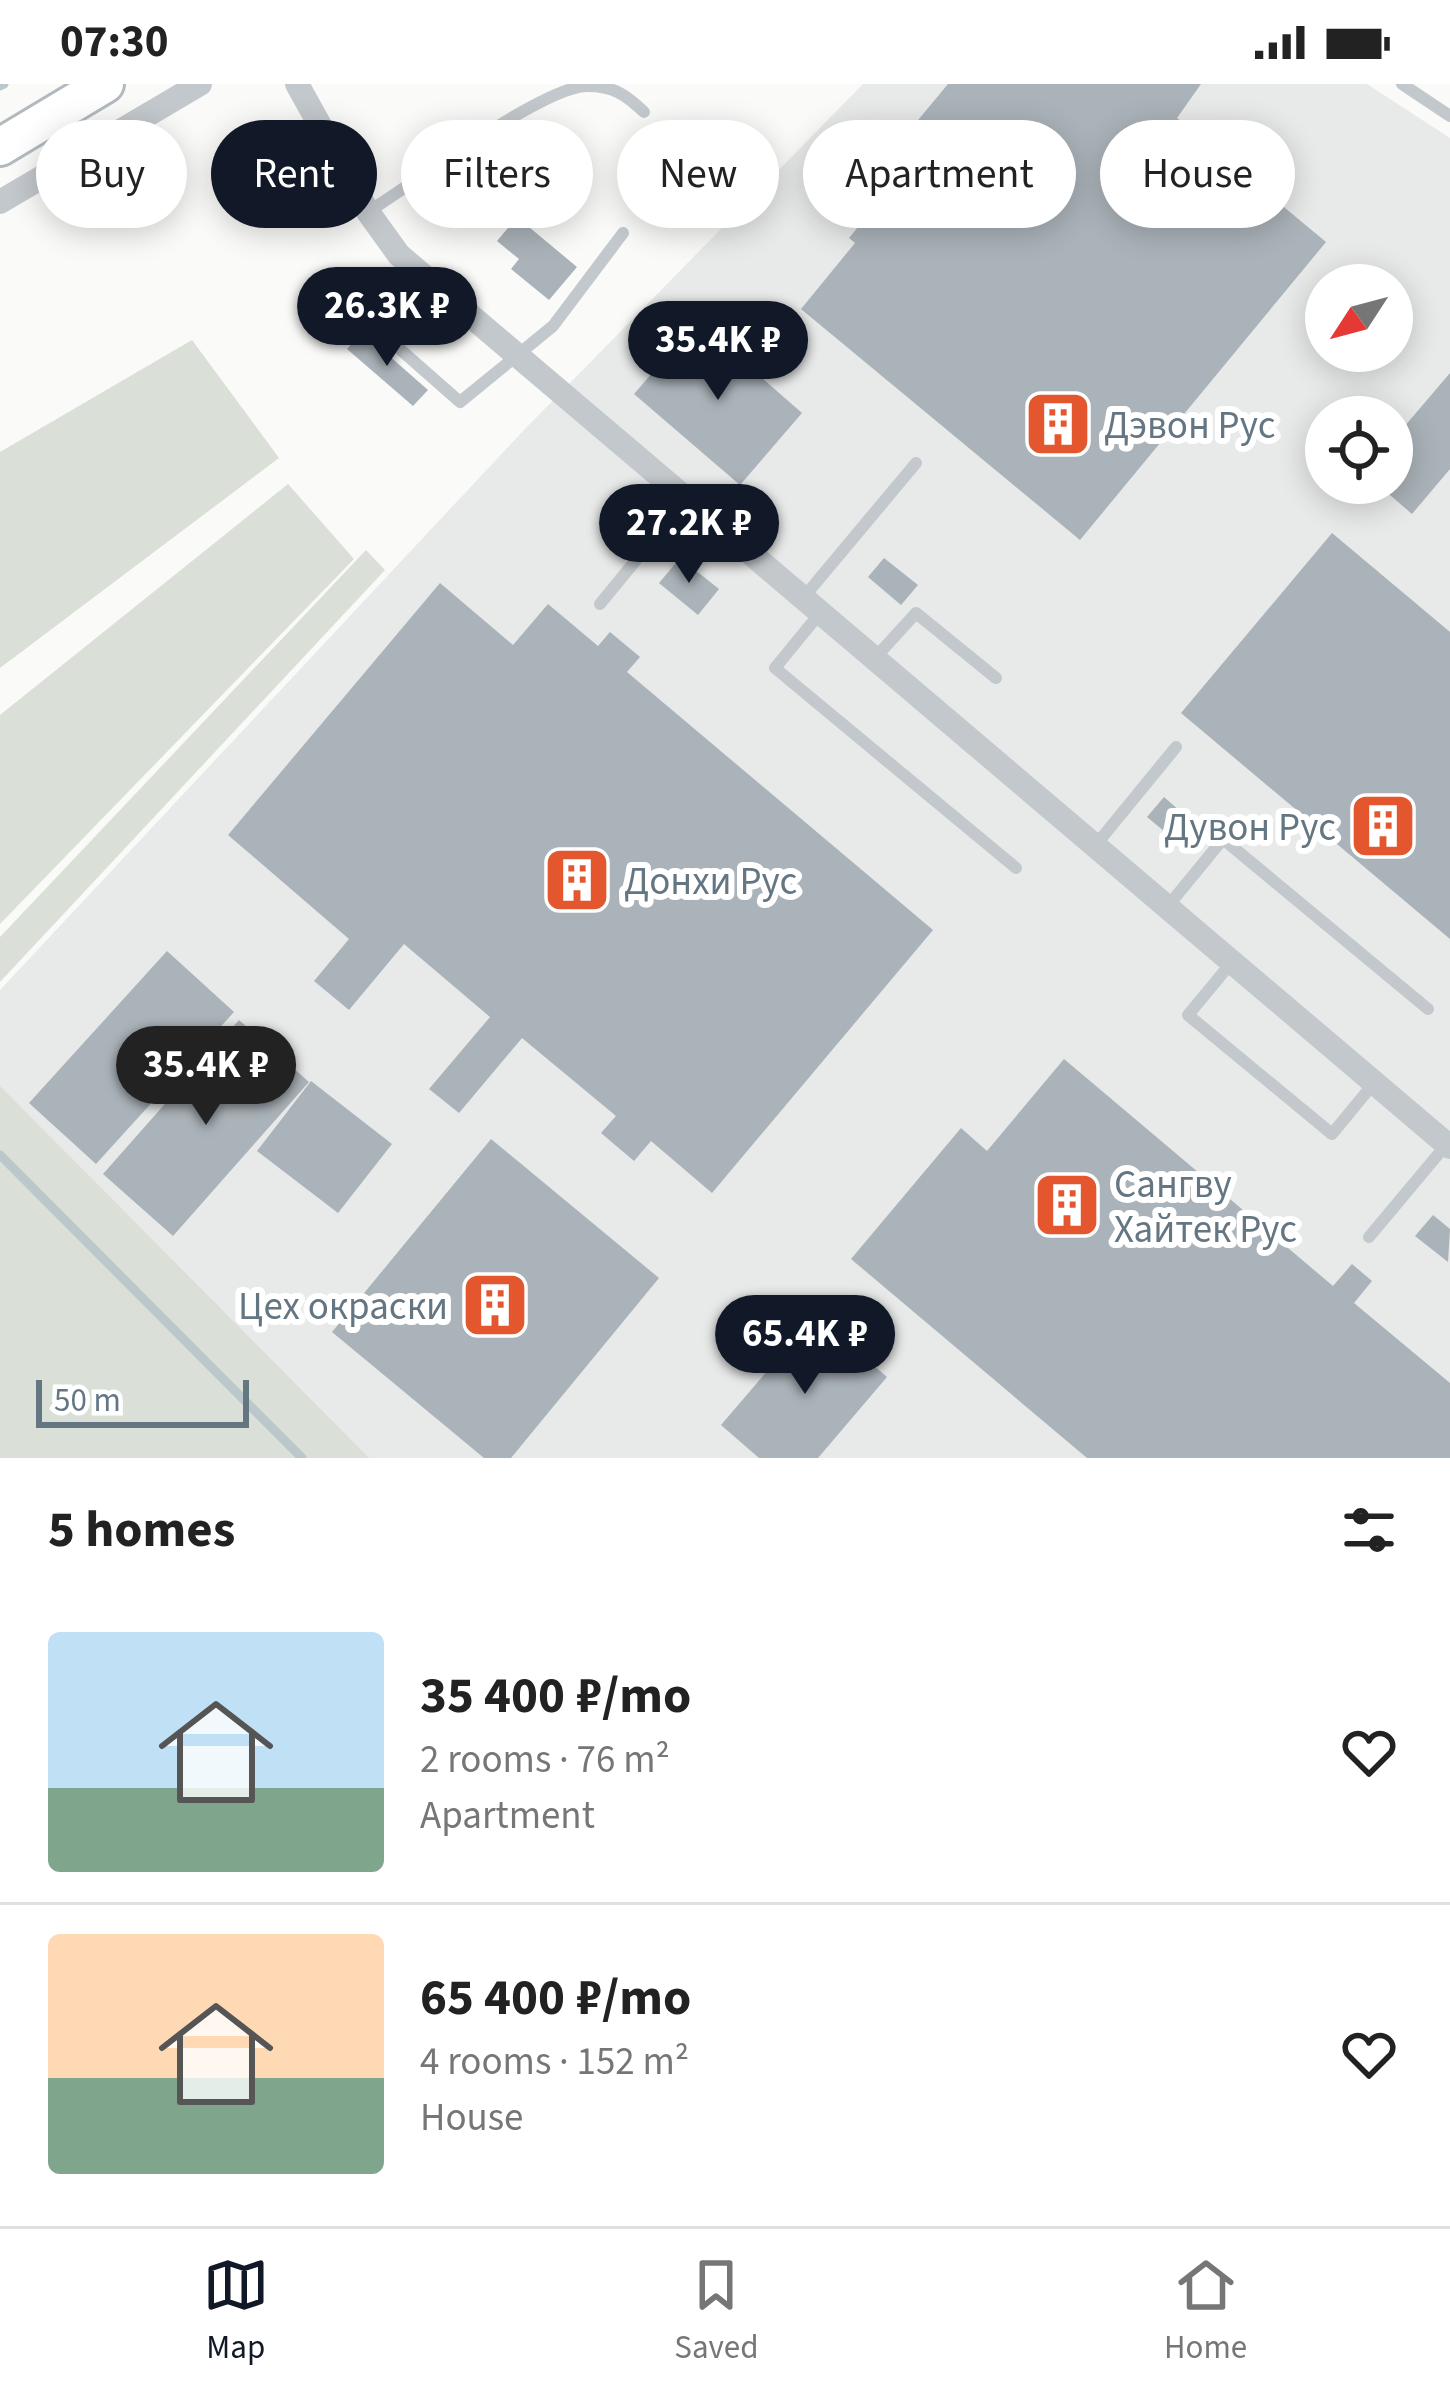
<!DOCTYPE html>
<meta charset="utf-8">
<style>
body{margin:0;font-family:"Source Sans 3",sans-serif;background:#f2f2f2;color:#222;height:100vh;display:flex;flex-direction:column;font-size:45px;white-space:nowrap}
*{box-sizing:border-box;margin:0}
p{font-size:39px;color:#767676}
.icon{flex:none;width:66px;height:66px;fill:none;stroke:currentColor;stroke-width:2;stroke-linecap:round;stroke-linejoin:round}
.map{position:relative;height:1374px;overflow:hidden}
.details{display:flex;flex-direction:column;background:#fff;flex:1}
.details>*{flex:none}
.top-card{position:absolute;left:36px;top:36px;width:1380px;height:108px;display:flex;gap:24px}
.needle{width:78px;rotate:234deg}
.buttons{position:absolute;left:1305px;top:180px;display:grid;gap:24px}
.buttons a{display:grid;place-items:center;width:108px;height:108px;border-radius:50%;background:#fff;box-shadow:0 6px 30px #0003;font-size:60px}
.scale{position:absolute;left:36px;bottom:30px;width:213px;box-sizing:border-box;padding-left:12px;border:6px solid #657683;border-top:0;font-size:33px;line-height:42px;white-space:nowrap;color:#657683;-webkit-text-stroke:9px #fff;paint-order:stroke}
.price{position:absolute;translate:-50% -102px;padding:0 27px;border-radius:42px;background:#111827;color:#fff;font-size:39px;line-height:78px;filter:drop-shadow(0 3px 6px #0008)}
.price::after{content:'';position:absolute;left:50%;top:72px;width:36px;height:27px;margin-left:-18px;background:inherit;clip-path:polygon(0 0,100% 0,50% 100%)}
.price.current{background:#222;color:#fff}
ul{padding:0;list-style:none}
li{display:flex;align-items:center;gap:36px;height:300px;padding:0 48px}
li+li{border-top:3px solid #e0e0e0}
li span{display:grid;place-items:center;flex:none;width:336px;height:240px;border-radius:12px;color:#555}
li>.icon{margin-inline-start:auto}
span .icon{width:144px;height:144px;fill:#fffc;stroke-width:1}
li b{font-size:51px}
h2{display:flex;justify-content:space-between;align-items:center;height:144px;padding:0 48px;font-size:51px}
.tag{padding:0 42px;border-radius:54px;background:#fff;box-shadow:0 6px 30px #0003;font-size:42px;line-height:108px}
.tag.current{background:#111827;color:#fff}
.status{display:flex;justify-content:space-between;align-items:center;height:84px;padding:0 60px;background:#fff;direction:ltr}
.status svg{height:33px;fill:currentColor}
.tabs{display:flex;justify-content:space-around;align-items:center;height:168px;border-top:3px solid #e0e0e0;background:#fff;font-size:33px;color:#767676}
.tabs a{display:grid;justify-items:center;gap:6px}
.tabs .current{color:#111827}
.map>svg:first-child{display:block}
.built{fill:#e8e9e9;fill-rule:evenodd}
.green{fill:#dadfd7}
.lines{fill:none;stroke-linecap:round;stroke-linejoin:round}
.stream{stroke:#bbc7cb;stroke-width:9}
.building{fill:#aab3b9}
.secondary-casing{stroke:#b3babf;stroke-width:42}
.lane{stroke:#c3c8cc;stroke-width:12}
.street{stroke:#c3c8cc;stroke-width:24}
.secondary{stroke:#fff;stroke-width:36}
.labels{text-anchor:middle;stroke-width:12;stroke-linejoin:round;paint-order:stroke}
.poi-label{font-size:39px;fill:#657683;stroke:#fff;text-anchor:start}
</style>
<div class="status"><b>07:30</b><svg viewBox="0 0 49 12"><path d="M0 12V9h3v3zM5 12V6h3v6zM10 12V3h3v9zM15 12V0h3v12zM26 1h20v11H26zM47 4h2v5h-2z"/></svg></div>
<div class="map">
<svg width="1450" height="1374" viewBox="0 0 1450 1374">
<rect width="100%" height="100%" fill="#fafaf8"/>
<path class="built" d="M 863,0 L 1367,0 L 1450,54 L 1450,1374 L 364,1374 L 0,1005 L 0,906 L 523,347 ZM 1326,201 L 1392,201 L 1392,267 L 1326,267 ZM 1326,333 L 1392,333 L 1392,399 L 1326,399 Z"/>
<path class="green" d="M 192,256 L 279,374 L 0,584 L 0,368 Z
M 288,400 L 354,475 L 0,840 L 0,631 Z
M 366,466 L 385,486 L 0,898 L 0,853 Z
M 0,1002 L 369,1374 L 0,1374 Z"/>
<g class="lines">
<path class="stream" d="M 0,2 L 4,0
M 0,1071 L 302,1374"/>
</g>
<path class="building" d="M 948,0 L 1201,0 L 1177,34 L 1326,158 L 1080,456 L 801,225 L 855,159 L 849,154 L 858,143 L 832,122 L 871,75 L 880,82 Z
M 517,133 L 577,183 L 549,216 L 511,185 L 519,175 L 497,157 Z
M 697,237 L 802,329 L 740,401 L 634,310 Z
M 362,248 L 428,306 L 413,322 L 347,265 Z
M 1450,289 L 1450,385 L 1412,430 L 1376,399 L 1392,399 L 1392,357 Z
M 1332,449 L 1450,548 L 1450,855 L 1181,629 Z
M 680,474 L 719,505 L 698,531 L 659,499 Z
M 884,474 L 918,501 L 901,521 L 868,493 Z
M 440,499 L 513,561 L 548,520 L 598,562 L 610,548 L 640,573 L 627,588 L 933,846 L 712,1109 L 651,1057 L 634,1077 L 601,1049 L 616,1032 L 522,954 L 459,1029 L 429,1005 L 490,933 L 404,860 L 349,926 L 314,897 L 349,855 L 228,751 Z
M 1164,713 L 1198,743 L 1182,762 L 1147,733 Z
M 167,867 L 234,928 L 96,1080 L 29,1019 Z
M 239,936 L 309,998 L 173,1152 L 103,1090 Z
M 1064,975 L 1333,1202 L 1352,1180 L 1372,1197 L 1354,1219 L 1450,1299 L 1450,1374 L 1087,1374 L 851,1175 L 961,1044 L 987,1067 Z
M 311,997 L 392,1060 L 338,1129 L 257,1067 Z
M 491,1055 L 659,1194 L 511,1374 L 484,1374 L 332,1248 Z
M 1433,1131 L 1450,1145 L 1448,1178 L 1415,1152 Z
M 815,1231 L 887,1293 L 818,1374 L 759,1374 L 721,1341 Z"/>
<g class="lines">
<g class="secondary-casing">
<path id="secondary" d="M 0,63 L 105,0"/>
</g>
<path class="lane" d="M 1402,0 L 1450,32
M 368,128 C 411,101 544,2 587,2 C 614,2 626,11 644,28
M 352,223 L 460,318 L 553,242 L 623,149
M 804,513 L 916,379
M 600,520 L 686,415
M 820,529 L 775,584 L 1016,784
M 875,574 L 916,529 L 996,594
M 1095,762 L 1176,663
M 1168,822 L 1223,755 L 1428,925
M 1232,878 L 1188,931 L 1332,1050 L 1374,999
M 1369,1153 L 1446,1061"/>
<path class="street" d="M 297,0 L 368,128 L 399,171 L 1450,1063
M 0,118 L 200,0"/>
<use href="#secondary" class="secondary"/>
</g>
<defs>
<g id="building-square" transform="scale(3.45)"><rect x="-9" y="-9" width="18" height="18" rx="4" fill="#e4572e" stroke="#fff"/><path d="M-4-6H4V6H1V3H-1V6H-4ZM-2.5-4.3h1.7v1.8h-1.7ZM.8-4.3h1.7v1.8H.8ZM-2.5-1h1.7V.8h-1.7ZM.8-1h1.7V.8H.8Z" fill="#fff"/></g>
</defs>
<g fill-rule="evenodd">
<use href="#building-square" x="1058" y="340"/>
<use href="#building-square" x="1383" y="742"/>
<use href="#building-square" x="577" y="796"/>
<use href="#building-square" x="1067" y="1121"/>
<use href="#building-square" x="495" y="1221"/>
</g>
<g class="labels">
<g class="poi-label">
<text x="1104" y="354">Дэвон Рус</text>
<text x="1336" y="756" text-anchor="end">Дувон Рус</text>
<text x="624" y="810">Донхи Рус</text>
<text x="1114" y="1113">Сангву<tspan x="1114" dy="45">Хайтек Рус</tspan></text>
<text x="448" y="1235" text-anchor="end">Цех окраски</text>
</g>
</g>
</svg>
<div class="buttons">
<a><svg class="needle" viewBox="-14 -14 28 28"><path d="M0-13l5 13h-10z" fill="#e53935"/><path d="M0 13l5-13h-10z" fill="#767676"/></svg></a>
<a><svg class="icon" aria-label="locate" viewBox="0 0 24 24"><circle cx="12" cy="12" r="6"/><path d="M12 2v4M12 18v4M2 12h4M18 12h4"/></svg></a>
</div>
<div class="scale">50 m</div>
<b class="price" style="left:387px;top:285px">26.3K ₽</b>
<b class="price" style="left:718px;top:319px">35.4K ₽</b>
<b class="price" style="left:689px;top:502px">27.2K ₽</b>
<b class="price current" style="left:206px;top:1044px">35.4K ₽</b>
<b class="price" style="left:805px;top:1313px">65.4K ₽</b>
<div class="top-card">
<a class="tag">Buy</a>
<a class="tag current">Rent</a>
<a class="tag">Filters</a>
<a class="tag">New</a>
<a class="tag">Apartment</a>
<a class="tag">House</a>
</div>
</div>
<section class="details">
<h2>5 homes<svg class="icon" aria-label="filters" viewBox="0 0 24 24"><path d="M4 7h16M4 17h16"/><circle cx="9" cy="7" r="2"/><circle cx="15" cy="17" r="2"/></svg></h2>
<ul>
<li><span style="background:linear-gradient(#bfe0f5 65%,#7fa58c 0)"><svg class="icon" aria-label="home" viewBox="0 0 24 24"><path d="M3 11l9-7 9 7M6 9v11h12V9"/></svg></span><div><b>35 400 ₽/mo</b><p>2 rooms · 76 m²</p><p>Apartment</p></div><svg class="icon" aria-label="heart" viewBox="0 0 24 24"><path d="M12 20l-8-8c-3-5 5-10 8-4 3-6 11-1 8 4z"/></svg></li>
<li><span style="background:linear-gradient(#ffd9b3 60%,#7fa58c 0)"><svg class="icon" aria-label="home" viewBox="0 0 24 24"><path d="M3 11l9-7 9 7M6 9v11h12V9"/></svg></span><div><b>65 400 ₽/mo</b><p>4 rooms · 152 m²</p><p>House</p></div><svg class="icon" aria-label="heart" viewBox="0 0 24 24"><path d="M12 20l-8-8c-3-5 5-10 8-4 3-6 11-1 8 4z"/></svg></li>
</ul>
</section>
<nav class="tabs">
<a class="current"><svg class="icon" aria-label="map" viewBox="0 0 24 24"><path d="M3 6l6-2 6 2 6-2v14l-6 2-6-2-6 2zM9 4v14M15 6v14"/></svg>Map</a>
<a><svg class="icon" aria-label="saved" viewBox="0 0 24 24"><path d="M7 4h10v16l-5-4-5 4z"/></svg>Saved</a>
<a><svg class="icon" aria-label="home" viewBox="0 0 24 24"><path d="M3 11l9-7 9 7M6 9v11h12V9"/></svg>Home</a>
</nav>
